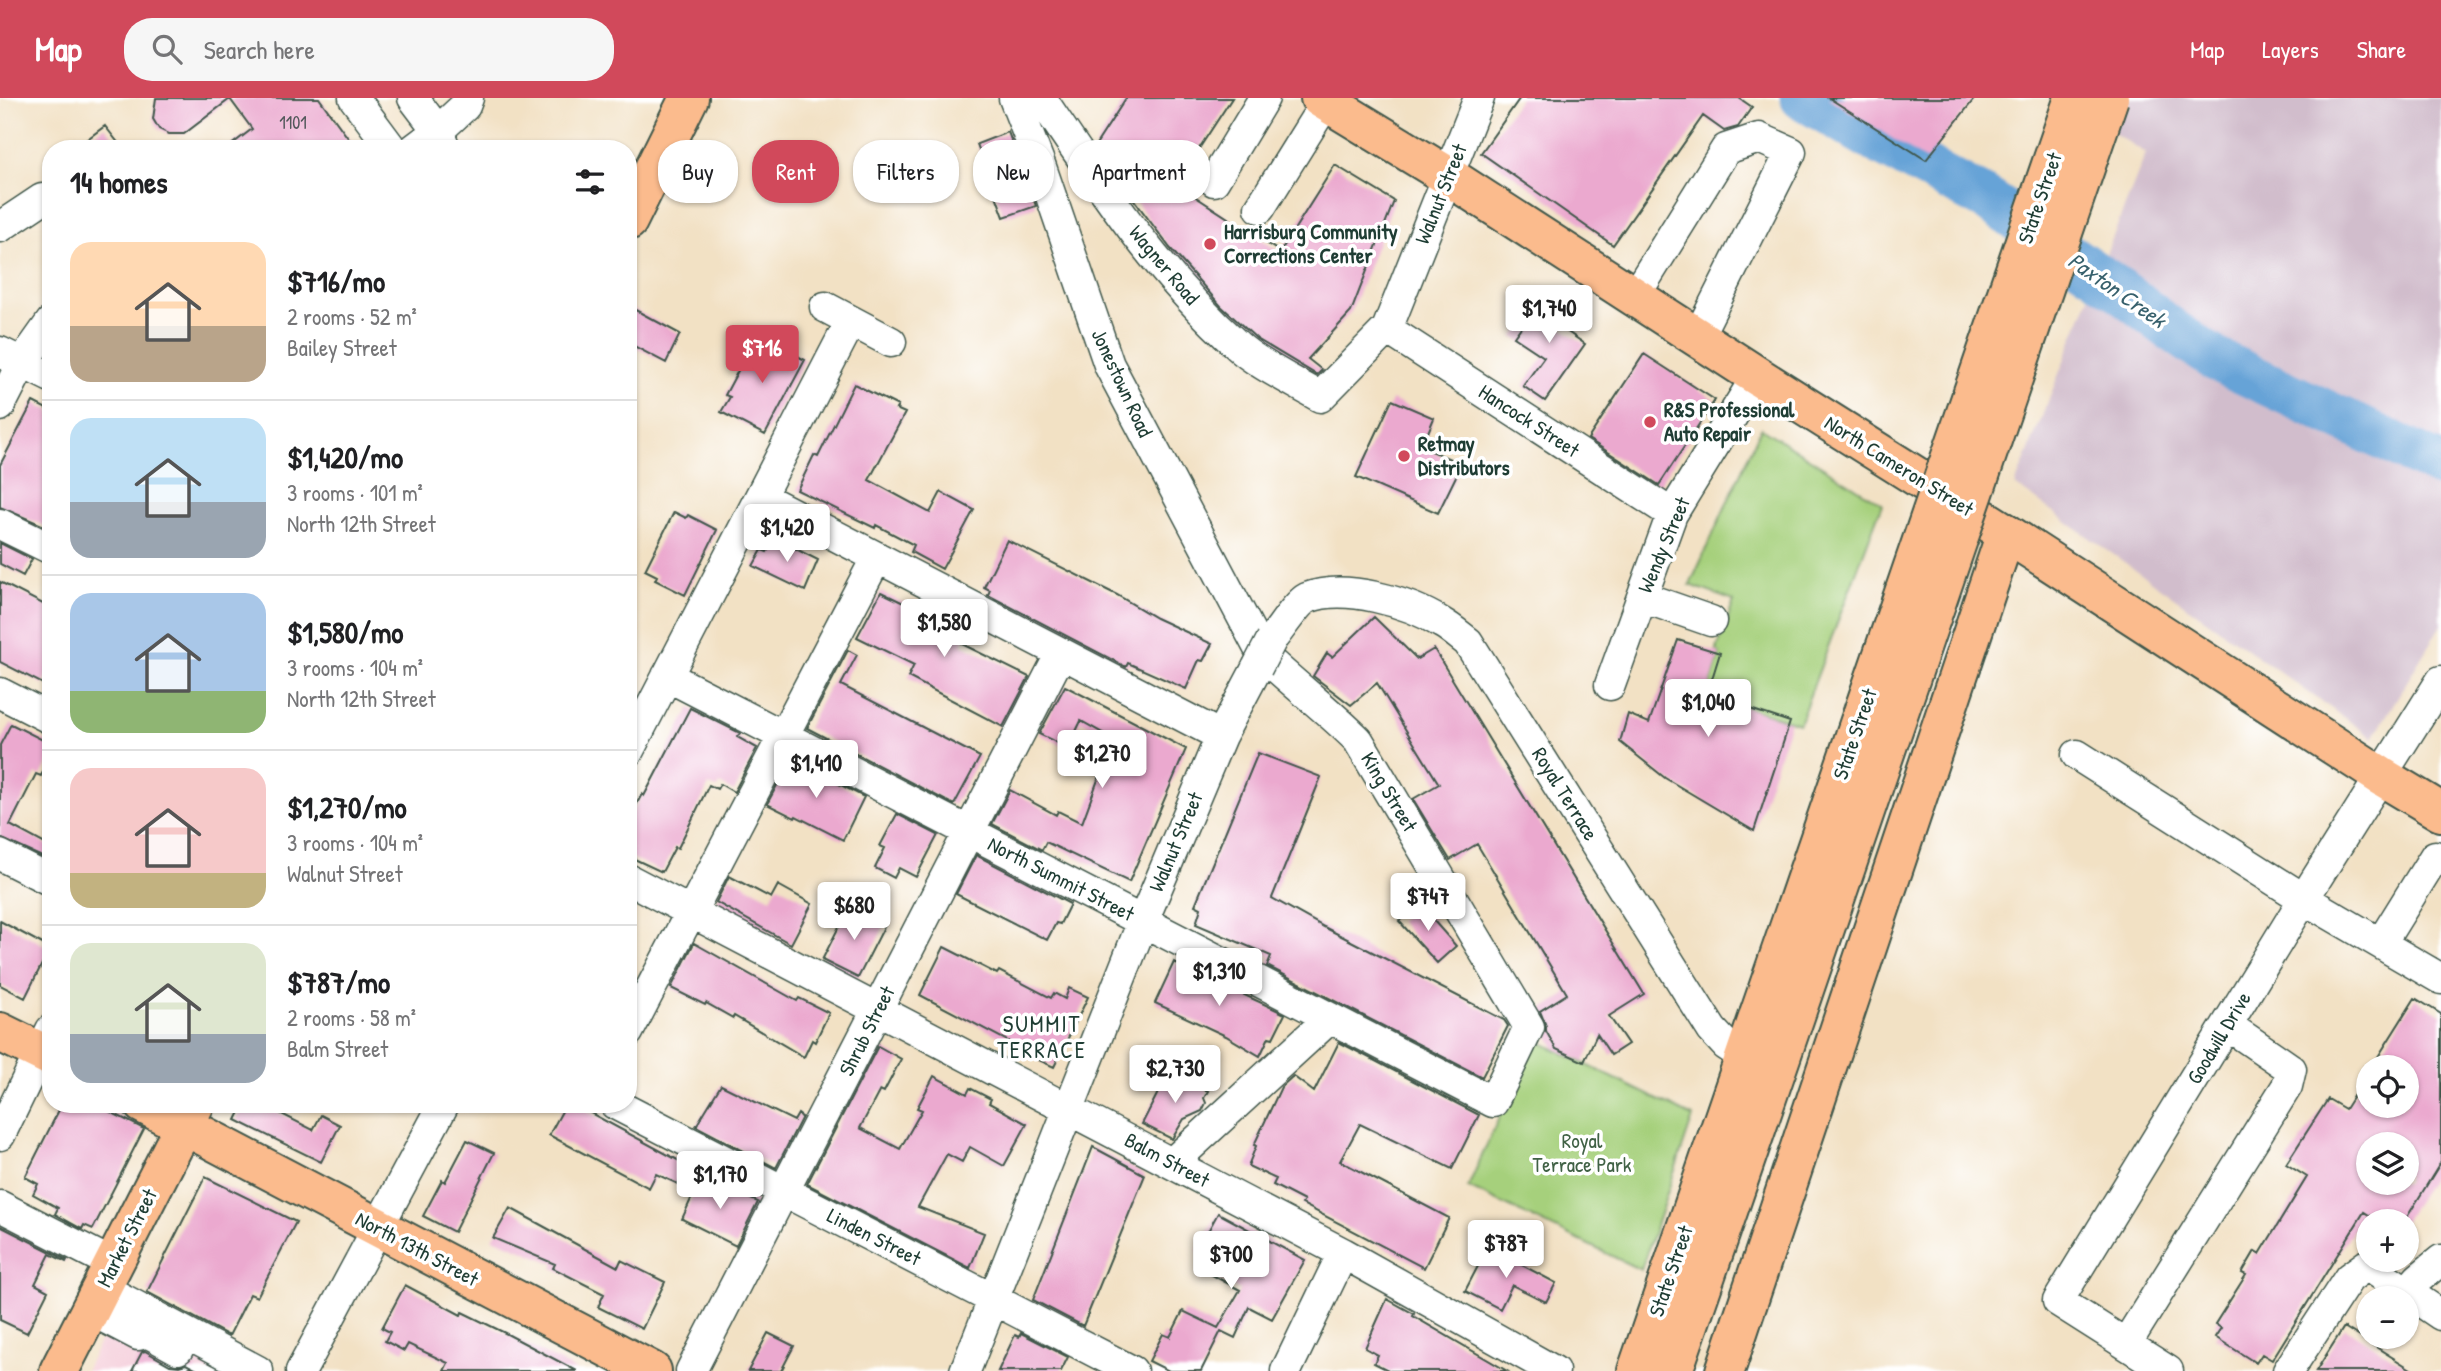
<!DOCTYPE html>
<meta charset="utf-8">
<style>
body{margin:0;font-family:"Patrick Hand",sans-serif;background:#f6f6f6;color:#202124;height:100vh;display:flex;flex-direction:column;font-size:26px;white-space:nowrap}
*{box-sizing:border-box;margin:0}
p{font-size:23px;color:#757577}
.icon{flex:none;width:38px;height:38px;fill:none;stroke:currentColor;stroke-width:2;stroke-linecap:round;stroke-linejoin:round}
.map{position:relative;flex:1;overflow:hidden}
.drawer{position:absolute;left:42px;top:42px;width:595px;height:973px;display:flex;flex-direction:column;background:#fff;border-radius:28px;box-shadow:0 2px 5px #0004}
.drawer>*{flex:none}
.guide{position:absolute;left:658px;top:42px;width:665px;height:63px;display:flex;gap:14px}
.controls{position:absolute;left:2356px;top:957px;display:grid;gap:14px}
.controls a{display:grid;place-items:center;width:63px;height:63px;border-radius:50%;background:#fff;box-shadow:0 2px 5px #0004;font-size:35px}
.price{position:absolute;translate:-50% -60px;padding:0 16px;border-radius:7px;background:#fff;color:#222;font-size:23px;line-height:46px;filter:drop-shadow(0 2px 4px #0008)}
.price::after{content:'';position:absolute;left:50%;top:42px;width:21px;height:16px;margin-left:-10px;background:inherit;clip-path:polygon(0 0,100% 0,50% 100%)}
.price.selected{background:#d1495b;color:#fff}
ul{padding:0;list-style:none}
li{display:flex;align-items:center;gap:21px;height:175px;padding:0 28px}
li+li{border-top:2px solid #e0e0e0}
li span{display:grid;place-items:center;flex:none;width:196px;height:140px;border-radius:21px;color:#555}
li>.icon{margin-inline-start:auto}
span .icon{width:84px;height:84px;fill:#fffc;stroke-width:1}
li b{font-size:30px}
h2{display:flex;justify-content:space-between;align-items:center;height:84px;padding:0 28px;font-size:30px}
.pill{padding:0 24px;border-radius:28px;background:#fff;box-shadow:0 2px 5px #0004;font-size:24px;line-height:63px}
.pill.selected{background:#d1495b;color:#fff}
header{display:flex;align-items:center;gap:42px;box-sizing:border-box;height:98px;padding:0 35px;background:#d1495b;color:#fff}
header strong{font-size:33px}
nav{display:flex;gap:38px;margin-inline-start:auto;font-size:24px}
.search{width:490px;height:63px;background:#f6f6f6;display:flex;align-items:center;gap:18px;box-sizing:border-box;padding:0 24px;border-radius:28px;color:#757577;font-size:26px}
.map>svg:first-child{display:block}
.built{fill:#f5cfdb}
.industrial{fill:#d1bdcc}
.green{fill:#a6d07c;stroke:#628658;stroke-width:2}
.lines{fill:none;stroke-linecap:round;stroke-linejoin:round}
.river{stroke:#66a3d7;stroke-width:44}
.building{fill:#eba9cf;fill-rule:evenodd}
.minor-casing{stroke:#3f564a;stroke-width:33}
.major-casing{stroke:#3f564a;stroke-width:42}
.highway-casing{stroke:#3f564a;stroke-width:42}
.minor{stroke:#fff;stroke-width:30}
.major{stroke:#fbbb8d;stroke-width:38}
.highway{stroke:#fbbb8d;stroke-width:38}
.minor-bridge-casing{stroke:#3f564a;stroke-width:33;stroke-linecap:butt}
.major-bridge-casing{stroke:#3f564a;stroke-width:42;stroke-linecap:butt}
.minor-bridge{stroke:#fff;stroke-width:30}
.major-bridge{stroke:#fbbb8d;stroke-width:38}
.poi-dot{fill:#d1495b;stroke:#fff;stroke-width:2.5}
.labels{text-anchor:middle;stroke-width:7;stroke-linejoin:round;paint-order:stroke}
.number-label{font-size:18px;fill:#52585b}
.street-label{font-size:21px;fill:#1f3d34;stroke:#fff}
.poi-label{font-size:21px;font-weight:bold;fill:#1f3d34;stroke:#fff;text-anchor:start}
.park-label{font-size:21px;fill:#416246;stroke:#fff}
.water-label{font-size:23px;font-style:italic;fill:#38616d;stroke:#fff}
.neighbourhood-label{font-size:23px;letter-spacing:2px;fill:#1f3d34;stroke:#fff}
</style>
<header>
<strong>Map</strong>
<div class="search"><svg class="icon" aria-label="search" viewBox="0 0 24 24"><circle cx="10" cy="10" r="6"/><path d="M15 15l6 6"/></svg>Search here</div>
<nav><a>Map</a><a>Layers</a><a>Share</a></nav>
</header>
<div class="map">
<svg width="2441" height="1273" viewBox="0 0 2441 1273">
<rect width="100%" height="100%" fill="#fff"/>
<filter id="ink" filterUnits="userSpaceOnUse"><feTurbulence type="fractalNoise" baseFrequency=".0143" numOctaves="2"/><feDisplacementMap in="SourceGraphic" scale="14" xChannelSelector="R" yChannelSelector="G"/><feConvolveMatrix kernelMatrix="1 2 1 2 8 2 1 2 1" color-interpolation-filters="sRGB"/></filter>
<filter id="wash" filterUnits="userSpaceOnUse"><feTurbulence type="fractalNoise" baseFrequency=".00686" numOctaves="4" result="noise"/><feDisplacementMap in="SourceGraphic" scale="28" xChannelSelector="R" yChannelSelector="G"/><feGaussianBlur stdDeviation="1.57" result="paint"/><feColorMatrix in="noise" values="0 0 0 0 0 0 0 0 0 0 0 0 0 0 0 0 0 1.4 0 .05"/><feComposite in="paint" operator="in"/></filter>
<g filter="url(#wash)">
<rect width="100%" height="100%" fill="#f2e1c4"/>
<path class="built" d="M 119,1206 L 248,1273 L 85,1273 Z"/>
<path class="industrial" d="M 2056,0 L 2441,0 L 2441,527 L 2373,640 L 2015,387 L 2146,55 Z"/>
<path class="green" d="M 1761,330 L 1882,406 L 1799,626 L 1707,597 L 1720,555 L 1716,554 L 1734,503 L 1690,487 Z
M 1534,941 L 1693,1019 L 1641,1172 L 1468,1089 Z"/>
<g class="lines">
<path class="river" d="M 1802,0 L 1872,41 L 1988,102 L 2120,192 L 2172,232 L 2215,261 L 2441,368"/>
</g>
<g id="blocks">
<path class="building" d="M 156,0 L 319,0 L 356,51 L 226,51 L 252,31 L 230,1 L 184,36 L 169,36 L 159,31 L 153,21 Z
M 1126,0 L 1232,0 L 1176,86 L 1280,154 L 1335,67 L 1394,103 L 1351,214 L 1308,261 L 1322,272 L 1317,277 L 1257,241 L 1221,208 L 1170,150 L 1100,56 L 1095,48 Z
M 1520,0 L 1739,0 L 1752,9 L 1738,29 L 1724,33 L 1703,18 L 1613,147 L 1481,55 Z
M 1829,0 L 1975,0 L 1926,62 Z
M 105,28 L 123,51 L 74,51 Z
M 1008,34 L 1036,108 L 1004,119 L 977,46 Z
M 1546,194 L 1570,211 L 1559,228 L 1585,246 L 1545,303 L 1523,288 L 1544,259 L 1514,239 Z
M 628,208 L 680,236 L 666,265 L 628,245 Z
M 757,237 L 805,262 L 765,337 L 721,314 L 730,299 L 725,297 Z
M 1644,256 L 1715,302 L 1659,387 L 1588,341 Z
M 854,286 L 898,308 L 896,311 L 905,315 L 869,382 L 930,415 L 941,394 L 974,412 L 942,471 L 911,454 L 914,447 L 876,427 L 875,430 L 797,392 L 814,357 L 818,359 Z
M 1392,302 L 1434,320 L 1422,349 L 1462,366 L 1438,415 L 1356,379 Z
M 33,304 L 51,313 L 51,427 L 49,430 L 0,409 L 0,367 Z
M 674,414 L 686,420 L 688,417 L 717,432 L 685,497 L 655,482 L 657,478 L 645,472 Z
M 774,440 L 818,462 L 805,493 L 753,468 L 762,452 L 767,454 Z
M 1007,442 L 1117,497 L 1156,520 L 1212,546 L 1203,563 L 1199,562 L 1186,591 L 1128,565 L 1126,569 L 988,497 L 990,492 L 984,489 Z
M 0,445 L 32,461 L 23,478 L 0,466 Z
M 0,484 L 51,510 L 51,572 L 43,586 L 0,564 Z
M 881,494 L 967,536 L 962,546 L 1029,579 L 1003,629 L 908,579 L 914,567 L 857,539 Z
M 1374,519 L 1417,561 L 1434,551 L 1644,896 L 1609,918 L 1628,946 L 1611,957 L 1597,936 L 1584,964 L 1556,951 L 1546,933 L 1546,928 L 1540,913 L 1567,896 L 1477,746 L 1450,762 L 1413,701 L 1439,686 L 1377,585 L 1351,607 L 1313,578 L 1327,555 L 1332,559 Z
M 1678,542 L 1720,555 L 1707,597 L 1790,624 L 1754,733 L 1665,680 L 1620,644 L 1628,616 L 1649,625 Z
M 848,552 L 857,557 L 841,587 L 980,659 L 954,707 L 807,630 Z
M 1065,588 L 1186,651 L 1129,784 L 1046,744 L 1042,752 L 992,726 L 1010,692 L 1056,717 L 1058,713 L 1082,725 L 1113,641 L 1081,623 L 1068,650 L 1039,636 Z
M 690,610 L 740,635 L 737,639 L 757,650 L 734,694 L 720,686 L 717,691 L 709,687 L 678,750 L 675,749 L 662,774 L 628,758 L 628,722 L 642,696 L 644,698 Z
M 11,626 L 51,646 L 51,658 L 41,678 L 36,676 L 10,727 L 51,749 L 51,763 L 0,740 L 0,647 Z
M 1258,655 L 1321,679 L 1272,800 L 1324,829 L 1504,922 L 1508,928 L 1482,979 L 1267,868 L 1271,858 L 1196,826 L 1201,810 L 1195,807 Z
M 791,661 L 864,699 L 843,742 L 796,718 L 795,720 L 767,706 Z
M 897,716 L 938,737 L 916,779 L 899,770 L 894,780 L 875,770 L 885,750 L 880,748 Z
M 976,757 L 1070,806 L 1060,826 L 1056,825 L 1047,842 L 956,796 Z
M 729,778 L 771,800 L 778,787 L 812,806 L 791,846 L 716,804 Z
M 1419,806 L 1456,848 L 1437,865 L 1399,823 Z
M 848,811 L 858,816 L 861,811 L 886,825 L 858,880 L 822,862 Z
M 0,823 L 50,850 L 25,900 L 0,887 Z
M 694,845 L 797,903 L 799,900 L 829,915 L 815,944 L 812,942 L 804,959 L 734,918 L 733,920 L 706,905 L 705,907 L 671,890 Z
M 944,849 L 997,876 L 999,873 L 1051,900 L 1054,895 L 1065,901 L 1069,890 L 1088,899 L 1054,969 L 1021,954 L 1023,951 L 920,897 Z
M 1174,864 L 1285,916 L 1273,940 L 1269,939 L 1260,958 L 1226,938 L 1155,905 Z
M 2415,900 L 2441,916 L 2441,1064 L 2404,1124 L 2380,1124 L 2364,1114 L 2272,1262 L 2262,1256 L 2256,1265 L 2215,1239 L 2221,1230 L 2215,1226 L 2246,1177 L 2242,1175 L 2255,1153 L 2260,1156 L 2307,1079 L 2286,1066 L 2328,1001 L 2345,1011 L 2368,975 L 2368,1008 L 2406,1008 L 2406,970 L 2371,970 ZM 2368,1046 L 2406,1046 L 2406,1085 L 2368,1085 Z
M 1339,944 L 1479,1017 L 1452,1071 L 1360,1026 L 1340,1063 L 1449,1120 L 1424,1170 L 1302,1106 L 1304,1103 L 1273,1087 L 1276,1081 L 1248,1068 L 1256,1048 L 1254,1047 L 1281,989 L 1293,978 L 1314,994 Z
M 878,948 L 901,961 L 884,994 L 880,992 L 860,1030 L 900,1051 L 922,1012 L 917,1010 L 934,978 L 967,996 L 970,990 L 991,1001 L 989,1005 L 1027,1026 L 1004,1068 L 970,1049 L 962,1064 L 947,1056 L 918,1109 L 984,1135 L 970,1170 L 807,1086 Z
M 1170,974 L 1208,993 L 1204,1000 L 1206,1005 L 1202,1013 L 1184,1021 L 1172,1041 L 1142,1026 L 1165,981 L 1166,982 Z
M 721,987 L 794,1023 L 798,1016 L 802,1019 L 776,1070 L 696,1028 Z
M 62,1006 L 95,1006 L 144,1031 L 93,1131 L 84,1127 L 82,1131 L 55,1116 L 58,1110 L 33,1096 L 38,1086 L 25,1079 Z
M 244,1006 L 262,1006 L 313,1032 L 321,1017 L 340,1027 L 321,1064 L 236,1022 Z
M 566,1006 L 574,1006 L 687,1067 L 678,1086 L 656,1076 L 649,1090 L 549,1037 Z
M 467,1042 L 494,1055 L 454,1134 L 423,1118 L 442,1082 L 445,1084 Z
M 1093,1049 L 1145,1077 L 1083,1228 L 1033,1202 Z
M 205,1079 L 296,1124 L 257,1199 L 250,1196 L 229,1238 L 147,1194 Z
M 701,1079 L 758,1104 L 736,1148 L 682,1121 Z
M 510,1110 L 618,1169 L 621,1162 L 665,1184 L 642,1231 L 598,1209 L 604,1196 L 553,1170 L 555,1166 L 493,1140 Z
M 1218,1115 L 1305,1162 L 1272,1221 L 1249,1209 L 1235,1240 L 1221,1233 L 1201,1273 L 1169,1273 L 1149,1263 L 1163,1236 L 1170,1239 L 1183,1213 L 1218,1230 L 1240,1192 L 1203,1172 L 1209,1159 L 1197,1153 Z
M 0,1128 L 67,1162 L 66,1164 L 50,1156 L 35,1186 L 48,1193 L 27,1235 L 0,1222 Z
M 1488,1149 L 1556,1185 L 1546,1204 L 1512,1187 L 1500,1211 L 1465,1193 Z
M 405,1187 L 461,1217 L 462,1214 L 507,1236 L 577,1273 L 444,1273 L 448,1265 L 408,1246 L 404,1253 L 385,1243 L 390,1234 L 382,1230 Z
M 1387,1201 L 1414,1216 L 1413,1218 L 1507,1273 L 1390,1273 L 1374,1265 L 1378,1257 L 1365,1250 Z
M 2344,1229 L 2414,1273 L 2316,1273 Z
M 768,1235 L 794,1248 L 781,1273 L 748,1273 Z
M 1021,1235 L 1068,1259 L 1061,1273 L 998,1273 L 1015,1237 L 1019,1239 Z
M 145,1253 L 170,1267 L 179,1268 L 186,1266 L 199,1273 L 132,1273 L 142,1254 Z"/>
</g>
</g>
<g filter="url(#ink)">
<use href="#blocks" fill-opacity="0" stroke="#3f564a" stroke-width="2"/>
<g class="lines">
<g class="minor-casing">
<path id="minor" d="M 354,0 L 392,51
M 413,0 L 438,33 L 414,51
M 1041,0 C 1100,87 1158,177 1238,248 C 1257,266 1297,285 1320,299 L 1387,231 L 1479,0
M 445,50 L 438,33 L 465,8 L 468,0
M 1214,83 L 1264,0
M 1260,110 L 1326,4
M 0,129 L 42,101
M 1634,199 L 1726,51 L 1759,40 L 1791,54 L 1697,240
M 825,209 L 891,244
M 1387,231 L 1672,416
M 0,254 L 51,279
M 0,308 L 22,265 L 51,224
M 761,399 L 1221,638
M 0,426 L 51,451
M 1642,499 L 1711,523
M 1272,541 C 1280,532 1297,505 1307,500 C 1344,485 1409,504 1442,525 C 1451,530 1460,538 1468,544 L 1712,932 L 1726,947 L 1762,971
M 667,578 L 1493,1004 L 1529,929 L 1358,642 C 1327,611 1293,586 1262,556 L 1109,267 L 1041,69 L 1014,0
M 1610,587 L 1672,416 L 1757,278
M 0,595 L 51,621
M 628,654 L 851,223
M 2077,657 L 2304,801 L 2441,881
M 0,757 L 51,783
M 628,781 L 1343,1155 L 1554,1273
M 2381,845 L 2435,758
M 628,934 L 877,459
M 615,1006 L 1132,1273
M 0,1037 L 51,932
M 1172,1065 L 1330,920
M 0,1108 L 113,1166
M 102,1190 L 258,1273
M 2407,1194 L 2419,1180 L 2441,1162
M 90,1212 L 138,1237 L 147,1234 L 178,1251
M 2126,1246 L 2287,988 L 2291,971 L 2227,927
M 301,1273 L 444,1006
M 691,1273 L 1061,555
M 965,1273 L 1143,823 L 1221,638 L 1257,570
M 1286,1273 L 1343,1155
M 2168,1273 L 2058,1203 L 2313,786 L 2441,583
M 2288,1273 L 2349,1180 L 2367,1167 L 2441,1217"/>
</g>
<g class="major-casing">
<path id="major" d="M 628,123 L 689,0
M 0,934 L 51,959
M 143,1006 L 652,1273
M 59,1273 L 195,1006
M 1637,1273 L 1759,917
M 1673,1273 L 1792,927
M 1725,1273 L 2006,435"/>
</g>
<g class="highway-casing">
<path id="highway" d="M 1320,0 L 1448,78 L 1757,278 L 2006,435 L 2381,678 L 2441,714"/>
</g>
<use href="#minor" class="minor"/>
<use href="#major" class="major"/>
<use href="#highway" class="highway"/>
<g class="minor-bridge-casing">
<path id="minor-bridge" d="M 1257,570 L 1272,541"/>
</g>
<g class="major-bridge-casing">
<path id="major-bridge" d="M 1759,917 L 2074,0
M 1792,927 L 2109,0"/>
</g>
<use href="#minor-bridge" class="minor-bridge"/>
<use href="#major-bridge" class="major-bridge"/>
</g>
</g>
<g class="poi-dot">
<circle cx="1210" cy="146" r="7"/>
<circle cx="1650" cy="324" r="7"/>
<circle cx="1404" cy="358" r="7"/>
</g>
<g class="labels">
<g class="number-label">
<text x="293" y="31">1101</text>
</g>
<g class="street-label">
<text transform="translate(1441 96) rotate(-68)" y="7">Walnut Street</text>
<text transform="translate(2040 100) rotate(-71)" y="7">State Street</text>
<text transform="translate(1164 167) rotate(50)" y="7">Wagner Road</text>
<text transform="translate(1122 285) rotate(65)" y="7">Jonestown Road</text>
<text transform="translate(1529 323) rotate(33)" y="7">Hancock Street</text>
<text transform="translate(1899 368) rotate(32)" y="7">North Cameron Street</text>
<text transform="translate(1664 447) rotate(-67)" y="7">Wendy Street</text>
<text transform="translate(1855 636) rotate(-71)" y="7">State Street</text>
<text transform="translate(1389 694) rotate(59)" y="7">King Street</text>
<text transform="translate(1565 696) rotate(58)" y="7">Royal Terrace</text>
<text transform="translate(1176 744) rotate(-67)" y="7">Walnut Street</text>
<text transform="translate(1061 781) rotate(27)" y="7">North Summit Street</text>
<text transform="translate(867 933) rotate(-63)" y="7">Shrub Street</text>
<text transform="translate(2219 940) rotate(-59)" y="7">Goodwill Drive</text>
<text transform="translate(1167 1062) rotate(28)" y="7">Balm Street</text>
<text transform="translate(874 1139) rotate(27)" y="7">Linden Street</text>
<text transform="translate(127 1140) rotate(-63)" y="7">Market Street</text>
<text transform="translate(417 1151) rotate(28)" y="7">North 13th Street</text>
<text transform="translate(1671 1173) rotate(-71)" y="7">State Street</text>
</g>
<g class="poi-label">
<text x="1224" y="141">Harrisburg Community<tspan x="1224" dy="24">Corrections Center</tspan></text>
<text x="1664" y="319">R&amp;S Professional<tspan x="1664" dy="24">Auto Repair</tspan></text>
<text x="1418" y="353">Retmay<tspan x="1418" dy="24">Distributors</tspan></text>
</g>
<g class="park-label">
<text x="1582" y="1050">Royal<tspan x="1582" dy="24">Terrace Park</tspan></text>
</g>
<g class="water-label">
<text transform="translate(2117 192) rotate(35)" y="8">Paxton Creek</text>
</g>
<g class="neighbourhood-label">
<text x="1042" y="934">SUMMIT<tspan x="1042" dy="26">TERRACE</tspan></text>
</g>
</g>
</svg>
<div class="controls">
<a><svg class="icon" aria-label="locate" viewBox="0 0 24 24"><circle cx="12" cy="12" r="6"/><path d="M12 2v4M12 18v4M2 12h4M18 12h4"/></svg></a>
<a><svg class="icon" aria-label="layers" viewBox="0 0 24 24"><path d="M12 4l9 5-9 5-9-5zM3 14l9 5 9-5"/></svg></a>
<a>+</a>
<a>−</a>
</div>
<b class="price" style="left:1549px;top:247px">$1,740</b>
<b class="price selected" style="left:762px;top:287px">$716</b>
<b class="price" style="left:787px;top:466px">$1,420</b>
<b class="price" style="left:944px;top:561px">$1,580</b>
<b class="price" style="left:1708px;top:641px">$1,040</b>
<b class="price" style="left:1102px;top:692px">$1,270</b>
<b class="price" style="left:816px;top:702px">$1,410</b>
<b class="price" style="left:1428px;top:835px">$747</b>
<b class="price" style="left:854px;top:844px">$680</b>
<b class="price" style="left:1219px;top:910px">$1,310</b>
<b class="price" style="left:1175px;top:1007px">$2,730</b>
<b class="price" style="left:720px;top:1113px">$1,170</b>
<b class="price" style="left:1506px;top:1182px">$787</b>
<b class="price" style="left:1231px;top:1193px">$700</b>
<div class="guide">
<a class="pill">Buy</a>
<a class="pill selected">Rent</a>
<a class="pill">Filters</a>
<a class="pill">New</a>
<a class="pill">Apartment</a>
</div>
<section class="drawer">
<h2>14 homes<svg class="icon" aria-label="filters" viewBox="0 0 24 24"><path d="M4 7h16M4 17h16"/><circle cx="9" cy="7" r="2"/><circle cx="15" cy="17" r="2"/></svg></h2>
<ul>
<li><span style="background:linear-gradient(#ffd9b3 60%,#b9a48a 0)"><svg class="icon" aria-label="home" viewBox="0 0 24 24"><path d="M3 11l9-7 9 7M6 9v11h12V9"/></svg></span><div><b>$716/mo</b><p>2 rooms · 52 m²</p><p>Bailey Street</p></div></li>
<li><span style="background:linear-gradient(#bfe0f5 60%,#9aa5b1 0)"><svg class="icon" aria-label="home" viewBox="0 0 24 24"><path d="M3 11l9-7 9 7M6 9v11h12V9"/></svg></span><div><b>$1,420/mo</b><p>3 rooms · 101 m²</p><p>North 12th Street</p></div></li>
<li><span style="background:linear-gradient(#a9c7e8 70%,#8fb573 0)"><svg class="icon" aria-label="home" viewBox="0 0 24 24"><path d="M3 11l9-7 9 7M6 9v11h12V9"/></svg></span><div><b>$1,580/mo</b><p>3 rooms · 104 m²</p><p>North 12th Street</p></div></li>
<li><span style="background:linear-gradient(#f6c9c9 75%,#c2b280 0)"><svg class="icon" aria-label="home" viewBox="0 0 24 24"><path d="M3 11l9-7 9 7M6 9v11h12V9"/></svg></span><div><b>$1,270/mo</b><p>3 rooms · 104 m²</p><p>Walnut Street</p></div></li>
<li><span style="background:linear-gradient(#dfe7d0 65%,#9aa5b1 0)"><svg class="icon" aria-label="home" viewBox="0 0 24 24"><path d="M3 11l9-7 9 7M6 9v11h12V9"/></svg></span><div><b>$787/mo</b><p>2 rooms · 58 m²</p><p>Balm Street</p></div></li>
</ul>
</section>
</div>
